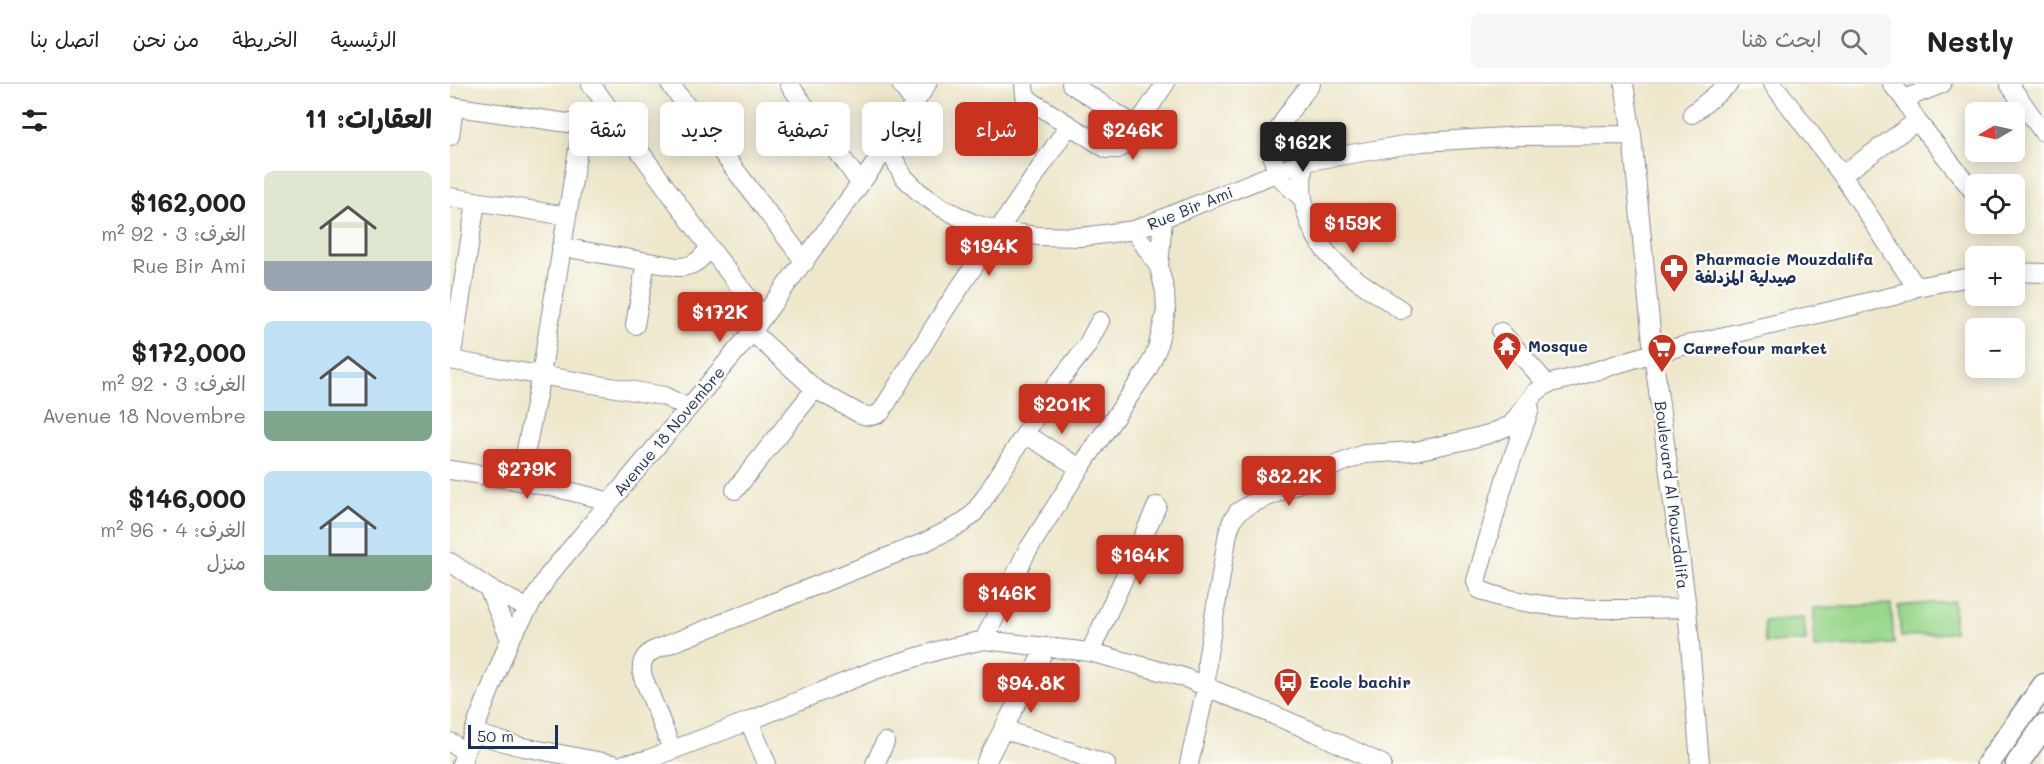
<!DOCTYPE html>
<html lang="ar">
<meta charset="utf-8">
<style>
body{margin:0;font-family:Mali,"Playpen Sans Arabic",sans-serif;background:#f6f6f6;color:#222;direction:rtl;height:100vh;display:flex;flex-direction:column;font-size:22px;white-space:nowrap}
*{box-sizing:border-box;margin:0}
p{font-size:20px;color:#767676}
.icon{flex:none;width:33px;height:33px;fill:none;stroke:currentColor;stroke-width:2;stroke-linecap:round;stroke-linejoin:round}
.map{position:relative;flex:1;overflow:hidden;direction:ltr}
.details{display:flex;flex-direction:column;background:#fff;width:450px}
.details>*{flex:none}
.guide{position:absolute;left:18px;top:18px;width:570px;height:54px;direction:rtl;display:flex;gap:12px}
.needle{width:39px;rotate:261deg}
.controls{position:absolute;left:1515px;top:18px;display:grid;gap:12px}
.controls a{display:grid;place-items:center;width:60px;height:60px;border-radius:9px;background:#fff;box-shadow:0 3px 15px #0003;font-size:30px}
.scale{position:absolute;left:18px;bottom:15px;width:90px;box-sizing:border-box;padding-left:6px;border:3px solid #1b2f5e;border-top:0;font-size:16px;line-height:21px;white-space:nowrap;color:#1b2f5e;-webkit-text-stroke:4px #fdfcf7;paint-order:stroke}
.price{position:absolute;translate:-50% -51px;padding:0 14px;border-radius:6px;background:#c8321e;color:#fff;font-size:20px;line-height:39px;filter:drop-shadow(0 2px 3px #0008)}
.price::after{content:'';position:absolute;left:50%;top:36px;width:18px;height:14px;margin-left:-9px;background:inherit;clip-path:polygon(0 0,100% 0,50% 100%)}
.price.selected{background:#222;color:#fff}
ul{padding:0;list-style:none}
li{display:flex;align-items:center;gap:18px;height:150px;padding:0 18px}
li span{display:grid;place-items:center;flex:none;width:168px;height:120px;border-radius:9px;color:#555}
li>.icon{margin-inline-start:auto}
span .icon{width:72px;height:72px;fill:#fffc;stroke-width:1}
li b{font-size:26px}
h2{display:flex;justify-content:space-between;align-items:center;height:72px;padding:0 18px;font-size:26px}
.tag{padding:0 21px;border-radius:9px;background:#fff;box-shadow:0 3px 15px #0003;font-size:21px;line-height:54px}
.tag.selected{background:#c8321e;color:#fff}
header{display:flex;align-items:center;gap:36px;box-sizing:border-box;height:84px;padding:0 30px;background:#fff;border-bottom:2px solid #e0e0e0}
header strong{font-size:28px}
nav{display:flex;gap:33px;margin-inline-start:auto;font-size:21px}
.search{width:420px;height:54px;background:#f6f6f6;display:flex;align-items:center;gap:15px;box-sizing:border-box;padding:0 21px;border-radius:9px;color:#767676;font-size:22px}
main{display:flex;flex:1;min-height:0}
.map>svg:first-child{display:block}
.green{fill:#99d78c;stroke:#5a8375;stroke-width:1.5}
.lines{fill:none;stroke-linecap:round;stroke-linejoin:round}
.minor-casing{stroke:#848b94;stroke-width:20}
.major-casing{stroke:#848b94;stroke-width:25}
.minor{stroke:#fff;stroke-width:18}
.major{stroke:#fff;stroke-width:22}
.labels{text-anchor:middle;stroke-width:5;stroke-linejoin:round;paint-order:stroke}
.street-label{font-size:16px;fill:#1b2f5e;stroke:#fdfcf7}
.poi-label{font-size:16px;font-weight:bold;fill:#1b2f5e;stroke:#fdfcf7;text-anchor:start}
</style>
<header>
<strong>Nestly</strong>
<div class="search"><svg class="icon" aria-label="search" viewBox="0 0 24 24"><circle cx="10" cy="10" r="6"/><path d="M15 15l6 6"/></svg>ابحث هنا</div>
<nav><a>الرئيسية</a><a>الخريطة</a><a>من نحن</a><a>اتصل بنا</a></nav>
</header>
<main>
<div class="map">
<svg width="1594" height="680" viewBox="0 0 1594 680">
<rect width="100%" height="100%" fill="#fdfcf7"/>
<filter id="ink" filterUnits="userSpaceOnUse"><feTurbulence type="fractalNoise" baseFrequency=".0167" numOctaves="2"/><feDisplacementMap in="SourceGraphic" scale="12" xChannelSelector="R" yChannelSelector="G"/><feConvolveMatrix kernelMatrix="1 2 1 2 8 2 1 2 1" color-interpolation-filters="sRGB"/></filter>
<filter id="wash" filterUnits="userSpaceOnUse"><feTurbulence type="fractalNoise" baseFrequency=".008" numOctaves="4" result="noise"/><feDisplacementMap in="SourceGraphic" scale="24" xChannelSelector="R" yChannelSelector="G"/><feGaussianBlur stdDeviation="1.35" result="paint"/><feColorMatrix in="noise" values="0 0 0 0 0 0 0 0 0 0 0 0 0 0 0 0 0 1.4 0 .05"/><feComposite in="paint" operator="in"/></filter>
<g filter="url(#wash)">
<rect width="100%" height="100%" fill="#eee7cb"/>
<path class="green" d="M 1504,517 L 1504,548 L 1451,553 L 1448,522 Z
M 1441,520 L 1444,560 L 1364,564 L 1364,524 Z
M 1354,534 L 1356,557 L 1315,559 L 1314,537 Z"/>
</g>
<g filter="url(#ink)">
<g class="lines">
<g class="minor-casing">
<path id="minor" d="M 141,0 L 260,164 L 313,233
M 220,0 L 355,178
M 339,0 L 410,99
M 451,0 L 465,20
M 574,0 L 575,12 L 581,17 L 657,65 L 668,65 L 673,62 L 715,0
M 621,0 L 686,42
M 1174,0 L 1182,51 L 1203,269 L 1237,524 L 1250,680
M 1323,0 L 1392,91 L 1466,203
M 1442,0 L 1454,15 L 1467,37 L 1523,107
M 1559,0 L 1593,48
M 1454,15 L 1492,0
M 0,22 L 132,41 L 174,44
M 1242,30 L 1279,0
M 0,52 L 4,23
M 437,62 L 453,92 L 469,108 L 489,122 L 522,139 L 549,147 L 588,152 L 632,153 L 684,146 L 853,78 L 972,58 L 1071,52 L 1182,51
M 853,78 C 853,90 851,104 853,115 C 864,176 905,194 951,226
M 1392,91 L 1467,37
M 0,113 L 117,132
M 853,115 C 845,107 831,97 827,88 C 812,56 843,22 861,0
M 684,146 L 709,183
M 111,163 L 228,183 C 244,183 250,176 260,164
M 1564,188 L 1594,189
M 185,241 L 196,178
M 302,248 L 365,305 L 410,330 C 418,333 424,333 431,328 L 494,227 L 619,41
M 1051,248 L 1097,300
M 0,276 L 214,312 L 238,324
M 1,276 L 26,118
M 1080,325 L 1056,392 L 1026,497 L 1029,505 C 1041,512 1055,514 1069,517 C 1124,528 1180,525 1237,524
M 575,350 L 630,384
M 0,386 C 54,394 108,402 160,418
M 70,396 L 91,291 L 132,41
M 285,406 L 365,305
M 0,478 L 38,504 L 77,524
M 38,504 L 60,555
M 534,556 L 576,469 L 630,384 L 698,285 L 707,265 L 716,227 L 715,208 L 709,183 L 713,135
M 640,568 L 707,422
M 299,637 L 317,680
M 553,645 L 656,680
M 24,649 L 68,662 L 163,680
M 0,658 L 15,668
M 222,665 L 193,593 C 190,581 192,574 202,567 L 475,458 L 511,440 L 524,429 L 535,413 L 604,304 L 636,263 L 650,237
M 11,680 L 60,555 L 98,492 L 302,248 L 427,77 L 477,0
M 174,680 L 196,676 L 299,637 L 425,586 L 490,566 L 534,556 L 640,568 L 733,593 L 871,651 L 932,680
M 425,680 L 435,658
M 535,680 L 596,563
M 739,680 L 756,604 L 757,576 L 778,449 L 782,437 L 788,428 L 801,420 L 852,398 L 883,382 L 914,370 L 965,367 L 1012,357 L 1039,350 L 1061,341 L 1085,309 L 1097,300 L 1122,294 L 1203,269 L 1448,211 L 1466,203 L 1526,192"/>
</g>
<g class="major-casing">
<path id="major" d="M 1538,680 L 1594,601
M 1567,680 L 1594,642"/>
</g>
<use href="#minor" class="minor"/>
<use href="#major" class="major"/>
</g>
</g>
<defs>
<g id="pharmacy-pin" transform="scale(1.5)"><path d="M0 17L-7.5 6A9.5 9.5 0 1 1 7.5 6Z" fill="#c8321e" stroke="#fdfcf7"/><path d="M-2-6h4v4h4v4h-4v4h-4v-4h-4v-4h4Z" fill="#fff"/></g>
<g id="temple-pin" transform="scale(1.5)"><path d="M0 17L-7.5 6A9.5 9.5 0 1 1 7.5 6Z" fill="#c8321e" stroke="#fdfcf7"/><path d="M0-6L5-2H3V0L6.5 2.5H4V6H1.5V3h-3V6H-4V2.5H-6.5L-3 0V-2H-5Z" fill="#fff"/></g>
<g id="supermarket-pin" transform="scale(1.5)"><path d="M0 17L-7.5 6A9.5 9.5 0 1 1 7.5 6Z" fill="#c8321e" stroke="#fdfcf7"/><path d="M-6-5.5h2.5l.6 2H6L4.5 2H-2.5L-4.4-4H-6ZM-1.5 3.2a1.3 1.3 0 1 0 .1 0ZM3 3.2a1.3 1.3 0 1 0 .1 0Z" fill="#fff"/></g>
<g id="bus-pin" transform="scale(1.5)"><path d="M0 17L-7.5 6A9.5 9.5 0 1 1 7.5 6Z" fill="#c8321e" stroke="#fdfcf7"/><path d="M-5-6H5V4H4V6H2V4H-2V6H-4V4H-5ZM-3.5-4V0h7V-4ZM-3.5 1.2v1.5H-2V1.2ZM2 1.2v1.5H3.5V1.2Z" fill="#fff"/></g>
</defs>
<g fill-rule="evenodd">
<use href="#pharmacy-pin" x="1224" y="184"/>
<use href="#temple-pin" x="1057" y="262"/>
<use href="#supermarket-pin" x="1212" y="264"/>
<use href="#bus-pin" x="838" y="598"/>
</g>
<g class="labels">
<g class="street-label">
<text transform="translate(740 124) rotate(-22)" y="6">Rue Bir Ami</text>
<text transform="translate(219 347) rotate(-50)" y="6">Avenue 18 Novembre</text>
<text transform="translate(1222 411) rotate(83)" y="6">Boulevard Al Mouzdalifa</text>
</g>
<g class="poi-label">
<text x="1245" y="181">Pharmacie Mouzdalifa<tspan x="1245" dy="18">صيدلية المزدلفة</tspan></text>
<text x="1078" y="268">Mosque</text>
<text x="1233" y="270">Carrefour market</text>
<text x="859" y="604">Ecole bachir</text>
</g>
</g>
</svg>
<div class="controls">
<a><svg class="needle" viewBox="-14 -14 28 28"><path d="M0-13l5 13h-10z" fill="#e53935"/><path d="M0 13l5-13h-10z" fill="#767676"/></svg></a>
<a><svg class="icon" aria-label="locate" viewBox="0 0 24 24"><circle cx="12" cy="12" r="6"/><path d="M12 2v4M12 18v4M2 12h4M18 12h4"/></svg></a>
<a>+</a>
<a>−</a>
</div>
<div class="scale">50 m</div>
<b class="price" style="left:683px;top:77px">$246K</b>
<b class="price selected" style="left:853px;top:89px">$162K</b>
<b class="price" style="left:903px;top:170px">$159K</b>
<b class="price" style="left:539px;top:193px">$194K</b>
<b class="price" style="left:270px;top:259px">$172K</b>
<b class="price" style="left:612px;top:351px">$201K</b>
<b class="price" style="left:77px;top:416px">$279K</b>
<b class="price" style="left:839px;top:423px">$82.2K</b>
<b class="price" style="left:690px;top:502px">$164K</b>
<b class="price" style="left:557px;top:540px">$146K</b>
<b class="price" style="left:581px;top:630px">$94.8K</b>
<div class="guide">
<a class="tag selected">شراء</a>
<a class="tag">إيجار</a>
<a class="tag">تصفية</a>
<a class="tag">جديد</a>
<a class="tag">شقة</a>
</div>
</div>
<section class="details">
<h2>العقارات: 11<svg class="icon" aria-label="filters" viewBox="0 0 24 24"><path d="M4 7h16M4 17h16"/><circle cx="9" cy="7" r="2"/><circle cx="15" cy="17" r="2"/></svg></h2>
<ul>
<li><span style="background:linear-gradient(#dfe7d0 75%,#9aa5b1 0)"><svg class="icon" aria-label="home" viewBox="0 0 24 24"><path d="M3 11l9-7 9 7M6 9v11h12V9"/></svg></span><div><b>$162,000</b><p>الغرف: 3 · 92 m²</p><p>Rue Bir Ami</p></div></li>
<li><span style="background:linear-gradient(#bfe0f5 75%,#7fa58c 0)"><svg class="icon" aria-label="home" viewBox="0 0 24 24"><path d="M3 11l9-7 9 7M6 9v11h12V9"/></svg></span><div><b>$172,000</b><p>الغرف: 3 · 92 m²</p><p>Avenue 18 Novembre</p></div></li>
<li><span style="background:linear-gradient(#bfe0f5 70%,#7fa58c 0)"><svg class="icon" aria-label="home" viewBox="0 0 24 24"><path d="M3 11l9-7 9 7M6 9v11h12V9"/></svg></span><div><b>$146,000</b><p>الغرف: 4 · 96 m²</p><p>منزل</p></div></li>
</ul>
</section>
</main>
